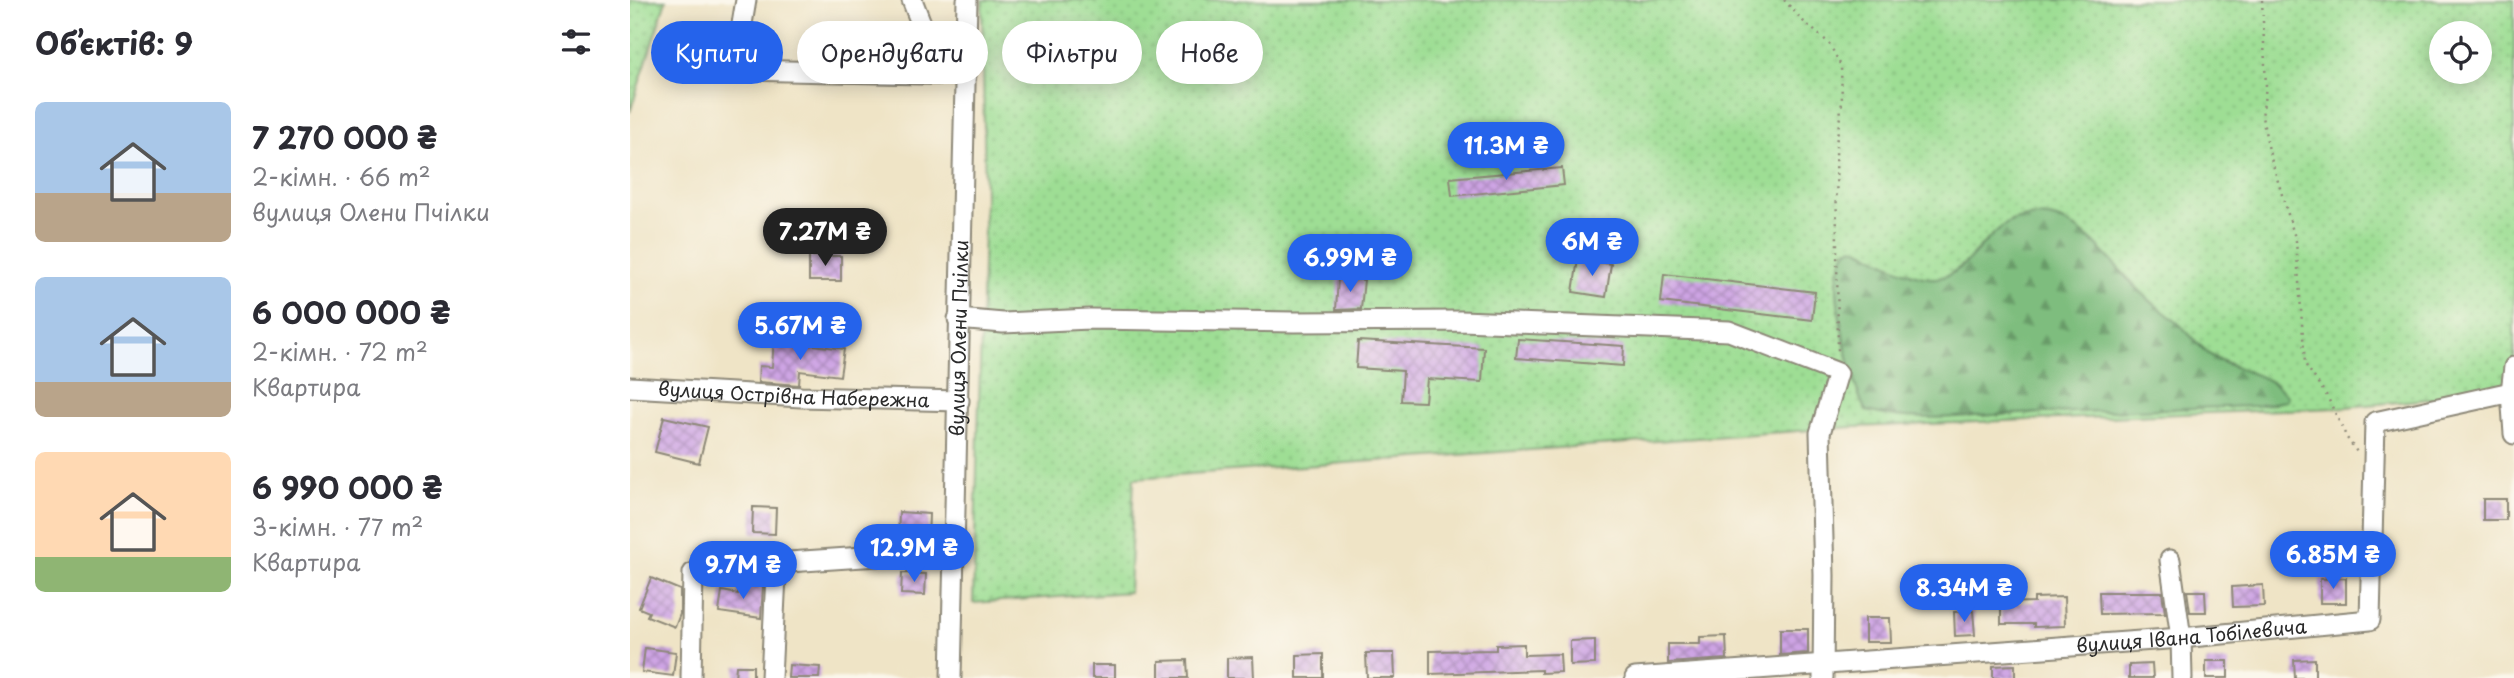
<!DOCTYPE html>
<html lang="uk">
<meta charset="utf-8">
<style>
body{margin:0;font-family:"Playpen Sans",sans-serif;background:#f2f2f3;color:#2b2b33;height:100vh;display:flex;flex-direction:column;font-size:26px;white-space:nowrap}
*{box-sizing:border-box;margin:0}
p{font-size:23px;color:#7c7c81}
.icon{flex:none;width:38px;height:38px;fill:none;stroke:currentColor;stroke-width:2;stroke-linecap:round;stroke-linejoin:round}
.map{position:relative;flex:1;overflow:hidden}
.side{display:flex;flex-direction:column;background:#fff;width:630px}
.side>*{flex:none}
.hud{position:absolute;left:21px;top:21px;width:665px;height:63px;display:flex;gap:14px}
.tools{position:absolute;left:1799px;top:21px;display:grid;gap:14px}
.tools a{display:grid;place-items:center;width:63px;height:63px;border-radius:50%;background:#fff;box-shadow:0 4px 18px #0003;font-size:35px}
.price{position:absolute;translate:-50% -60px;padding:0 16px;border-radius:24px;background:#2563eb;color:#fff;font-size:23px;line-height:46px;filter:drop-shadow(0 2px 4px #0008)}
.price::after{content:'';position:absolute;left:50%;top:42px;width:21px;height:16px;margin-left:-10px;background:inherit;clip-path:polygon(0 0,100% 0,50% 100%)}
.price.active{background:#222;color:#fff}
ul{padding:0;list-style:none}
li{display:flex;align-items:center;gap:21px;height:175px;padding:0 35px}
li span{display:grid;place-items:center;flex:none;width:196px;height:140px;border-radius:10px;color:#555}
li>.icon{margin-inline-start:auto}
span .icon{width:84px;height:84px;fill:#fffc;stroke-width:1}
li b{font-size:30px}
h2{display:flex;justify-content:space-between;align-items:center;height:84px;padding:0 35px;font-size:30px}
.pill{padding:0 24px;border-radius:32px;background:#fff;box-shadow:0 4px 18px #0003;font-size:24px;line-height:63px}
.pill.active{background:#2563eb;color:#fff}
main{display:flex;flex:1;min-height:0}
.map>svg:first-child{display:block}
.grass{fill:url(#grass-dots);stroke:#648460;stroke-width:2;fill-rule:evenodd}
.forest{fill:url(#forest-firs);stroke:#547454;stroke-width:2}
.building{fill:url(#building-cross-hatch)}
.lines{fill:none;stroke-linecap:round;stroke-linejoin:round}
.minor-casing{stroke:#8d8878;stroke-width:23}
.path{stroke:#8d8878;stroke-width:2.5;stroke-dasharray:2 5;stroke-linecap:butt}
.minor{stroke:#fff;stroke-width:19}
.labels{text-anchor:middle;stroke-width:7;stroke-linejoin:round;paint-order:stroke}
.street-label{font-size:19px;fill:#2b2b2b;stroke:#fbf7ec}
</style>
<main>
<section class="side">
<h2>Об’єктів: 9<svg class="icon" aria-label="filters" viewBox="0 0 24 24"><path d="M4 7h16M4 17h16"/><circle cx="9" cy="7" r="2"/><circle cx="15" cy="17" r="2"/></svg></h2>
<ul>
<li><span style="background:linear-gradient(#a9c7e8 65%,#b9a48a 0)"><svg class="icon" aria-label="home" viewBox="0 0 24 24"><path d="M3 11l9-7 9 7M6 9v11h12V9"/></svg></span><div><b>7 270 000 ₴</b><p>2-кімн. · 66 m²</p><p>вулиця Олени Пчілки</p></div></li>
<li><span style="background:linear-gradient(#a9c7e8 75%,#b9a48a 0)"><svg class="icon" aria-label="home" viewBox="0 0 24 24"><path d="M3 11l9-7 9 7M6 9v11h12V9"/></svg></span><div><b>6 000 000 ₴</b><p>2-кімн. · 72 m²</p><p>Квартира</p></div></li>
<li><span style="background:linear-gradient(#ffd9b3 75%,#8fb573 0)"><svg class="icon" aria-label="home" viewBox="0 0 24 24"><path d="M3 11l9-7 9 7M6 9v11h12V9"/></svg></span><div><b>6 990 000 ₴</b><p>3-кімн. · 77 m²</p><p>Квартира</p></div></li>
</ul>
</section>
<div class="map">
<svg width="1884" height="678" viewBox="0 0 1884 678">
<defs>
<pattern id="grass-dots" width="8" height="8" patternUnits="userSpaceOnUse" patternTransform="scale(1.75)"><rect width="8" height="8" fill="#9ede94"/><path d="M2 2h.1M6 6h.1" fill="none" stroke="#88bf80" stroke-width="1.8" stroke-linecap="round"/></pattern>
<pattern id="forest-firs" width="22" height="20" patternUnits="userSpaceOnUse" patternTransform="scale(1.75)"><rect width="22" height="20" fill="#7ebd7e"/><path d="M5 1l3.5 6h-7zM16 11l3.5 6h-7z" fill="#679a67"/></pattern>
<pattern id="building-cross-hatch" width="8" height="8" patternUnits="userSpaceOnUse" patternTransform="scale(1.75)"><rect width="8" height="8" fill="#cea4e4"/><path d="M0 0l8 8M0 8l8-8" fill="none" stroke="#a786b9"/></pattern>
</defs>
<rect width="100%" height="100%" fill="#fbf7ec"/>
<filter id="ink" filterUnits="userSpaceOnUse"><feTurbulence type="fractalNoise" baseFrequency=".0143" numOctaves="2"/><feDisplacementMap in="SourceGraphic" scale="14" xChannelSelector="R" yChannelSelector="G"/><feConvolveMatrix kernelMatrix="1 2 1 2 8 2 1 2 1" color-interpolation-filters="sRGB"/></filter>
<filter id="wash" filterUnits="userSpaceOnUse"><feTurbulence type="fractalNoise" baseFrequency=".00686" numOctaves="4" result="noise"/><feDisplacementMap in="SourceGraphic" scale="28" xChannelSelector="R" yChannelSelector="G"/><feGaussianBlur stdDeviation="1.57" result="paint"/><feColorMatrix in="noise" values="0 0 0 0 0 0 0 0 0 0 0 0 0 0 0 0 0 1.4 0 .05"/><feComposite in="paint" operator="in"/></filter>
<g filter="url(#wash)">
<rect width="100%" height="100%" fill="#efe4c6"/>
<path class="grass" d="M 0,0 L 36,0 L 0,112 Z
M 352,0 L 1884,0 L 1884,391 L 1705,408 L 1223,427 L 504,478 L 499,592 L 343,603 L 355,198 ZM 1811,33 L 1850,33 L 1850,72 L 1811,72 ZM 1381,221 L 1462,241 L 1517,298 L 1582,356 L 1646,384 L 1644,404 L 1338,416 L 1217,250 L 1223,248 L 1230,250 C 1249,259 1286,281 1307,278 C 1318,277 1328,269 1336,262 C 1350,247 1363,233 1381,221 Z"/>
<path class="forest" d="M 1409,216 C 1451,217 1479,260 1506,288 C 1519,301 1534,311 1548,323 C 1557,331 1565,341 1574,350 C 1599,372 1637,370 1658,397 L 1656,401 L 1625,406 C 1545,409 1465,412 1385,414 C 1337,416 1283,423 1236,411 C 1222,386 1206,311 1207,282 C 1208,271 1211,259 1217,250 L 1223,247 L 1230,250 C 1249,259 1284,280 1306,278 C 1338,276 1354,233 1382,221 C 1391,217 1400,217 1409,216 Z"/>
<g id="blocks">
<path class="building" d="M 932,168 L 934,185 L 822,196 L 820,178 Z
M 179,256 L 211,256 L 211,281 L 179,281 Z
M 948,259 L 981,264 L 976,297 L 943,292 Z
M 1034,274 L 1185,292 L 1182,320 L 1031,302 Z
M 708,278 L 734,280 L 731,309 L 706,310 Z
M 888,339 L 994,346 L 993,366 L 886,358 Z
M 144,340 L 214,349 L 210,376 L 170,371 L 169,385 L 128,382 L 129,366 L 142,367 Z
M 728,341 L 854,348 L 852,382 L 797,379 L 795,402 L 771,401 L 773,371 L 726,368 Z
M 34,417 L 78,427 L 69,463 L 25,452 Z
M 1853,499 L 1876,499 L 1876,520 L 1853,520 Z
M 123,507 L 146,508 L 145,534 L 122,533 Z
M 269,512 L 299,514 L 298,540 L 268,540 Z
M 272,573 L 296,574 L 295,595 L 271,594 Z
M 21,578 L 50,590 L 50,614 L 45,627 L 17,616 L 19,612 L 9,608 Z
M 1716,578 L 1716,603 L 1690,603 L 1690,579 Z
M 110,582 L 133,586 L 131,618 L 89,612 L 92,591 L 108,594 Z
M 1633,585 L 1634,606 L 1603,607 L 1602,587 Z
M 1557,591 L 1575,591 L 1576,612 L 1560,612 Z
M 1469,592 L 1532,592 L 1535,613 L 1470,614 Z
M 1434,597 L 1435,626 L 1404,627 L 1404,624 L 1371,624 L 1371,603 L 1404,602 L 1404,598 Z
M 1343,611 L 1345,635 L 1325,636 L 1324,612 Z
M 1235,618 L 1260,618 L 1261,642 L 1235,642 Z
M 1150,629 L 1178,629 L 1178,653 L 1150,655 Z
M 1096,636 L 1097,659 L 1038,663 L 1038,644 L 1070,644 L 1070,637 Z
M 965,640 L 965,664 L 940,665 L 940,641 Z
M 894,644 L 894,655 L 930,654 L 931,672 L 911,673 L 911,670 L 800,674 L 800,651 L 866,650 L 866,645 Z
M 15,648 L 46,652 L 43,676 L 12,672 Z
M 736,653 L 764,653 L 765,678 L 737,678 Z
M 693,654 L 693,678 L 667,678 L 667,655 Z
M 623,657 L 624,678 L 597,678 L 597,658 Z
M 1685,659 L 1685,678 L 1665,678 L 1664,660 Z
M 557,660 L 558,678 L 529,678 L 529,661 Z
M 1576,661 L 1598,661 L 1598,678 L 1576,678 Z
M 1522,664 L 1523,678 L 1499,678 L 1499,665 Z
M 159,665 L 190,667 L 189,678 L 158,678 Z
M 462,665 L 485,665 L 485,678 L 462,678 Z
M 1385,665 L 1385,678 L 1363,678 L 1363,666 Z
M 106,666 L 123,666 L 123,678 L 105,678 Z"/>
</g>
</g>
<g filter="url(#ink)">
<use href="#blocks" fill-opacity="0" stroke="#8d8878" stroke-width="2"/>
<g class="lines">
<g class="minor-casing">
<g id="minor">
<path d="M 116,0 L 107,54 L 118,70 L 336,75"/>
<path d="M 282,0 L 301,49 L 329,75"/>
<path d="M 328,319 L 373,323 L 460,319 L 664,322 L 831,321 L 1099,331 L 1208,373 L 1190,433 L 1194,575 L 1193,678"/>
<path d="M 1884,367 L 1881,392 L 1884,434"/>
<path id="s1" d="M 0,387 L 171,397 L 329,401"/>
<path d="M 1540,560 L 1551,638 L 1552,678"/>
<path d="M 61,678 L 63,573 L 144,563 L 322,551"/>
<path d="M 141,678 L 146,575 L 144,563"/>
<path id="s2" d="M 321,678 L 337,0"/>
<path id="s3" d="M 1005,678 L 1551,638 L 1740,620 L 1745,422 L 1881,392"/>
</g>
</g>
<path class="path" d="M 1154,0 L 1173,21 L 1199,43 L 1211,66 L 1212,102 L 1206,144 L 1208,355
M 1632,0 L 1636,86 L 1632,117 L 1640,155 L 1666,241 L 1675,364 L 1697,396 L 1717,438 L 1727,452"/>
<use href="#minor" class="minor"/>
</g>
</g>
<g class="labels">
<g class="street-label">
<text dy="7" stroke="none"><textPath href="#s2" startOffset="340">вулиця Олени Пчілки</textPath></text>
<text dy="7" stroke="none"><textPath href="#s1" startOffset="164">вулиця Острівна Набережна</textPath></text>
<text dy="7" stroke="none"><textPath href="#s3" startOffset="558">вулиця Івана Тобілевича</textPath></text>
</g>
</g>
</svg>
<div class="tools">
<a><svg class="icon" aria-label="locate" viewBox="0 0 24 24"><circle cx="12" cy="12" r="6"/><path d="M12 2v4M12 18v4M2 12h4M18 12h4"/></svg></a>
</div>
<b class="price" style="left:876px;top:182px">11.3M ₴</b>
<b class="price active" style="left:195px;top:268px">7.27M ₴</b>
<b class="price" style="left:962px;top:278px">6M ₴</b>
<b class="price" style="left:720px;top:294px">6.99M ₴</b>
<b class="price" style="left:170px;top:362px">5.67M ₴</b>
<b class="price" style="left:284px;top:584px">12.9M ₴</b>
<b class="price" style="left:1703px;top:591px">6.85M ₴</b>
<b class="price" style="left:113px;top:601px">9.7M ₴</b>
<b class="price" style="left:1334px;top:624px">8.34M ₴</b>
<div class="hud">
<a class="pill active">Купити</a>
<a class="pill">Орендувати</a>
<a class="pill">Фільтри</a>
<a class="pill">Нове</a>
</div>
</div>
</main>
